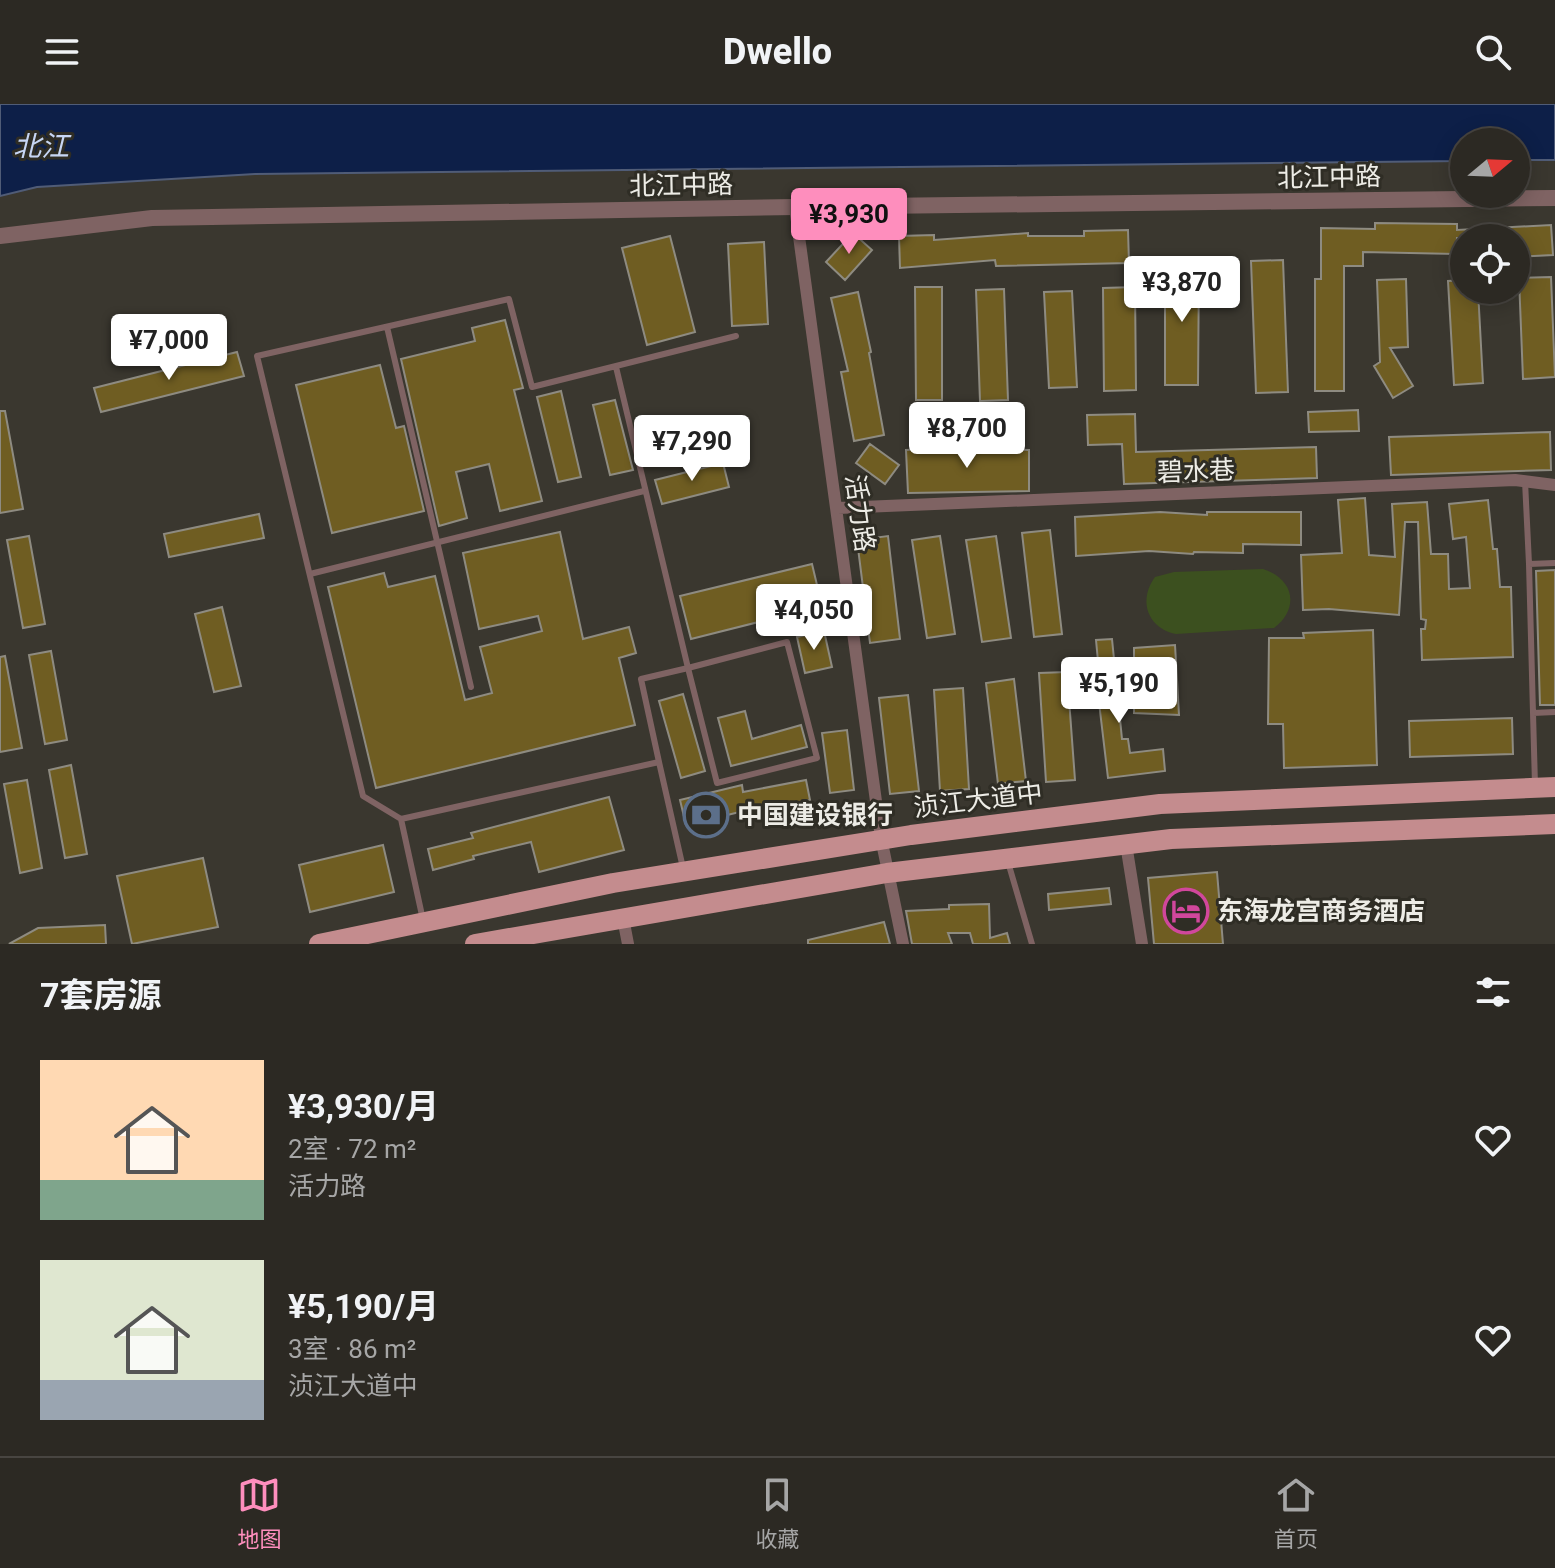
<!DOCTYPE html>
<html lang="zh">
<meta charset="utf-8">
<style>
body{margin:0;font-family:Roboto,"Noto Sans SC",sans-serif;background:#383530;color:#f1f3f6;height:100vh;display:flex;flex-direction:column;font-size:30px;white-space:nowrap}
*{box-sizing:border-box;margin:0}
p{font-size:26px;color:#a6a6a6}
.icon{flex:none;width:44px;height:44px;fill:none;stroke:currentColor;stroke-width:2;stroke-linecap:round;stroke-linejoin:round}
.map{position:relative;height:840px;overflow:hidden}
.side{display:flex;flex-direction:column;background:#2c2923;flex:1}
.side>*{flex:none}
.needle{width:52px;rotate:71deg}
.fabs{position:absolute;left:1450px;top:24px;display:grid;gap:16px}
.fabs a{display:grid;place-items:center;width:80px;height:80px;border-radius:50%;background:#2c2923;box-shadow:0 4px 20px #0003,0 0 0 2px #484541;font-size:40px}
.price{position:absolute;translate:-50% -68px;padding:0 18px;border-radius:8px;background:#fff;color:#222;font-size:26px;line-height:52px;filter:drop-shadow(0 2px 4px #0008)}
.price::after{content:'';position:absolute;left:50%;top:48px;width:24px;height:18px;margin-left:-12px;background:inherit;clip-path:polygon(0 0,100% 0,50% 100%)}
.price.selected{background:#fe8ebd;color:#111}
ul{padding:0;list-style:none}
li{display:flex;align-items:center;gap:24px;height:200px;padding:0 40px}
li span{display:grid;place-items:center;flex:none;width:224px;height:160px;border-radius:0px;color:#555}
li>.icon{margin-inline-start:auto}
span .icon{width:96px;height:96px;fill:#fffc;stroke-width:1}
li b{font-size:34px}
h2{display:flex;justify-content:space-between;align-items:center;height:96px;padding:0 40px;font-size:34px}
header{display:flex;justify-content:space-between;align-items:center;height:104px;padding:0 40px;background:#2c2923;font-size:36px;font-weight:800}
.menu{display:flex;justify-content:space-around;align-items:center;height:112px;border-top:2px solid #484541;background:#2c2923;font-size:22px;color:#a6a6a6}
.menu a{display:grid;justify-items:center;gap:4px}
.menu .selected{color:#fe8ebd}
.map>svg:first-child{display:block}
.green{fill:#3c501f}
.water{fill:#0d1f48;stroke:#505c77;stroke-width:2}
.building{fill:#6f5d22;stroke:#8e8b81;stroke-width:2}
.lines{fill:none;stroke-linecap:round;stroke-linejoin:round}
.service{stroke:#7f6363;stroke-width:6}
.minor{stroke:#7f6363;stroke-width:12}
.tertiary{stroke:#7f6363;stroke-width:16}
.primary{stroke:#c48c8e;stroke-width:20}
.labels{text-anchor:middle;stroke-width:6;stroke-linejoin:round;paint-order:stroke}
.street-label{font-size:26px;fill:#edece6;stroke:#2f2d25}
.poi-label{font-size:26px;font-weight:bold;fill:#edece6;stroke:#2f2d25;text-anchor:start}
.water-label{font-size:28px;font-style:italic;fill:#c7d6f4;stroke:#2f2d25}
</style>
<header><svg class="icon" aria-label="menu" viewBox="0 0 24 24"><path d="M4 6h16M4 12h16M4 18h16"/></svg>Dwello<svg class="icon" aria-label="search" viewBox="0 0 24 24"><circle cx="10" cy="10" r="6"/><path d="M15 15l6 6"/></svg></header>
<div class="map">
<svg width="1555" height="840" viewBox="0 0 1555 840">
<rect width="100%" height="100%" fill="#3a372f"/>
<path class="green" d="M 1263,465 C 1294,475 1300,504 1274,524 L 1176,530 C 1147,524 1138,496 1155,473 L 1174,468 Z"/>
<path class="water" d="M 0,0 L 1555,0 L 1555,56 L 1516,56 L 1516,38 L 1464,38 L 1464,57 L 255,70 L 37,83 L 0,92 Z"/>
<path class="building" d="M 1375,119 L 1457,120 L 1457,126 L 1551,121 L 1553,151 L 1516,153 L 1516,134 L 1457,134 L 1456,150 L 1363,148 L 1363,162 L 1344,162 L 1344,287 L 1315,287 L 1315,175 L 1321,175 L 1321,124 L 1375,125 Z
M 1128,126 L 1129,159 L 996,162 L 995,156 L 900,164 L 899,132 L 934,131 L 934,136 L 1028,129 L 1028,132 L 1084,132 L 1084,127 Z
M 853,129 L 872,146 L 845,176 L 826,158 Z
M 670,132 L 695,228 L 647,241 L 622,144 Z
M 764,138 L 768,220 L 732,222 L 728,140 Z
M 1283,156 L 1288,288 L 1256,289 L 1251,157 Z
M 1165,160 L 1199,160 L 1198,281 L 1165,281 Z
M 1551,173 L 1555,273 L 1523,275 L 1519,174 Z
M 1406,175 L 1408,243 L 1390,244 L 1413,282 L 1393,294 L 1374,262 L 1380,258 L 1377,176 Z
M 1464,176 L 1464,186 L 1478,186 L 1483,279 L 1454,281 L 1448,177 Z
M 915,183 L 942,183 L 942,296 L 916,296 Z
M 1135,183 L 1136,286 L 1104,287 L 1103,184 Z
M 1004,185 L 1008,296 L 980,297 L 976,186 Z
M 1072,187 L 1077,283 L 1049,284 L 1044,188 Z
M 858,188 L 871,248 L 869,249 L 884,331 L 854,337 L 841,268 L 848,267 L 831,194 Z
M 505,216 L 523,284 L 514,286 L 542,397 L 500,407 L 489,360 L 456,368 L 467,414 L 439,422 L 401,255 L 475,237 L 472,224 Z
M 237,248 L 244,272 L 101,308 L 94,284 Z
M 380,261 L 396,324 L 404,322 L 424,407 L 332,429 L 296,281 Z
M 561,287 L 581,373 L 558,378 L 537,293 Z
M 615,296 L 633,366 L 610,371 L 593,301 Z
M 1358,306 L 1359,327 L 1309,328 L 1308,308 Z
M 0,307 L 5,307 L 23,405 L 0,409 Z
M 1135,310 L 1136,348 L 1316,343 L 1317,374 L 1124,380 L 1122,340 L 1088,341 L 1087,311 Z
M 1550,328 L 1551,366 L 1391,371 L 1389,333 Z
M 870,340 L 899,361 L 885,380 L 856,359 Z
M 957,344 L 1029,346 L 1029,387 L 908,389 L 906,346 Z
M 723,359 L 729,383 L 662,400 L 655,376 Z
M 1365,394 L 1369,451 L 1395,453 L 1392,400 L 1427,398 L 1431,450 L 1448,450 L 1449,485 L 1470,484 L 1466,433 L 1453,435 L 1449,400 L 1488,396 L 1493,445 L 1497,445 L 1500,483 L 1511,483 L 1513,553 L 1422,556 L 1421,525 L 1425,525 L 1426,516 L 1421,515 L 1418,418 L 1405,418 L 1399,511 L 1329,505 L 1303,506 L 1301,451 L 1342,449 L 1338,396 Z
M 1160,408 L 1207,411 L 1207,408 L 1301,408 L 1301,441 L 1243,440 L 1243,449 L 1194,448 L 1193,450 L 1149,447 L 1076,452 L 1075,413 Z
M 259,410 L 264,434 L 169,453 L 164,430 Z
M 1050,426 L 1062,530 L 1034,533 L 1022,429 Z
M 560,428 L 583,535 L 629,523 L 636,549 L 619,554 L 635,621 L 376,684 L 328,483 L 384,469 L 388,483 L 435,472 L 465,596 L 492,589 L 480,543 L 542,527 L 538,512 L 479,525 L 463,449 Z
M 29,432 L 45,520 L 23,524 L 7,436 Z
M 888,432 L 900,535 L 870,539 L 857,436 Z
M 940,432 L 955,530 L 927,534 L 912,436 Z
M 996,432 L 1011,534 L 982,538 L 966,436 Z
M 812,460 L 822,502 L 691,535 L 680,492 Z
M 1555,466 L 1555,601 L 1540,601 L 1536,467 Z
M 222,503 L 241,582 L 214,588 L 195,510 Z
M 1373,526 L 1377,661 L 1284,664 L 1283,620 L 1268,620 L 1269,534 L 1304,534 L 1303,529 Z
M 824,527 L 832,563 L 805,569 L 797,533 Z
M 1112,535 L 1122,635 L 1128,635 L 1130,649 L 1163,645 L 1165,667 L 1108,674 L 1098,590 L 1101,589 L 1096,536 Z
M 1175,541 L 1179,611 L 1134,609 L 1134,544 Z
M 51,547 L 67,636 L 45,640 L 29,551 Z
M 5,552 L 22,644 L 0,648 L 0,553 Z
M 1067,568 L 1075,676 L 1046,678 L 1039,569 Z
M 1014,575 L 1026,677 L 998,680 L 986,579 Z
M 963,584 L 969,685 L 940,687 L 934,586 Z
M 683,590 L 705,667 L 681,674 L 659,597 Z
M 908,591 L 919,687 L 890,690 L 879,594 Z
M 745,607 L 752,635 L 801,621 L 807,643 L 731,662 L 718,614 Z
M 1512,614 L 1513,650 L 1410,653 L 1409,617 Z
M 847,626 L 854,686 L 830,689 L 822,629 Z
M 71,661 L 87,750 L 65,754 L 49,666 Z
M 27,676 L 42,764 L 20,769 L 4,680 Z
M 806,676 L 810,696 L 756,706 L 756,704 L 686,721 L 680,696 L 742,681 L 743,688 Z
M 609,693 L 624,746 L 539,768 L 531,738 L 473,752 L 474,755 L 433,766 L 428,745 L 473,734 L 471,729 Z
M 383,741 L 394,788 L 310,808 L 299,761 Z
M 203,754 L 218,823 L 132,840 L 117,772 Z
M 1217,768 L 1223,840 L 1154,840 L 1148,774 Z
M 1109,784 L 1111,800 L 1049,806 L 1048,790 Z
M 989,800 L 990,834 L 1007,829 L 1010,840 L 973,840 L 970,829 L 948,829 L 952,840 L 912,840 L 906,807 L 949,805 L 949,801 Z
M 884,818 L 890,840 L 808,840 L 808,836 Z
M 105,821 L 106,840 L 9,840 L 38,824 Z"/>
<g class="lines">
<path class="service" d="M 387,223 L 471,583
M 616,263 L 688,564 L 641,575 L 659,658
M 1525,377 L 1529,460
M 1555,459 L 1529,460 L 1533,609 L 1555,608
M 310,470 L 644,387
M 787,538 L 817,654 L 717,679 L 688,564 Z
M 1533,609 L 1535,681
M 401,715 L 363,692 L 257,252 L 509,195 L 532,283 L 736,232
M 1008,758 L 1032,840
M 423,816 L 401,715 L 659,658 L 683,764"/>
<path class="minor" d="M 795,103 L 881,734 L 903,840
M 838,404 L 1515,376 L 1555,381
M 1126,740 L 1142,840
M 623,814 L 628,840"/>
<path class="tertiary" d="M 0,132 L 152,114 L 795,103 L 1555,94"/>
<path class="primary" d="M 319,840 L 613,779 L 911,731 L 1160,700 L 1555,683
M 475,840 L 887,769 L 1171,735 L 1555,720"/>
</g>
<defs>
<g id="bank-ring" transform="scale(2.3)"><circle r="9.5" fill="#2f2d25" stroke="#5c6f8a" stroke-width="1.5"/><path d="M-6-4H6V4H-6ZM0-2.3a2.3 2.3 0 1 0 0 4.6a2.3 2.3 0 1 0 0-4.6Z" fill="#5c6f8a"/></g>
<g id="hotel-ring" transform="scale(2.3)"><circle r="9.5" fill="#2f2d25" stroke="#d1479c" stroke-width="1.5"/><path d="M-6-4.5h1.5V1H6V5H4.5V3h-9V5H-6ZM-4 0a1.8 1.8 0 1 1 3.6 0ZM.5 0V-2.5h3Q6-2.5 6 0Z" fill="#d1479c"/></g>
</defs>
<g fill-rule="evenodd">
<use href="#bank-ring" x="706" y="711"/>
<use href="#hotel-ring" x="1186" y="807"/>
</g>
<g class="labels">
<g class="street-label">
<text transform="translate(1329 73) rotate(-1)" y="9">北江中路</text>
<text transform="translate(681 81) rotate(-1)" y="9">北江中路</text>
<text transform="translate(1196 367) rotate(-2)" y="9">碧水巷</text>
<text transform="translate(860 409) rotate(82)" y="9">活力路</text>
<text transform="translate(978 696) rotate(-7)" y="9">浈江大道中</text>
</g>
<g class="poi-label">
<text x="737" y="720">中国建设银行</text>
<text x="1217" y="816">东海龙宫商务酒店</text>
</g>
<g class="water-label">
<text x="41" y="52">北江</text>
</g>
</g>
</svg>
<div class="fabs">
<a><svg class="needle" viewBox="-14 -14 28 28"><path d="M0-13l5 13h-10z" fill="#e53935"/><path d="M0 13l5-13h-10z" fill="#a6a6a6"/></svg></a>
<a><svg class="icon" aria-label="locate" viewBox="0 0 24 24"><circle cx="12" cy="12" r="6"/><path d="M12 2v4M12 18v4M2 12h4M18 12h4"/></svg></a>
</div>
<b class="price selected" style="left:849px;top:152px">¥3,930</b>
<b class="price" style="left:1182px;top:220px">¥3,870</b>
<b class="price" style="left:169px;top:278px">¥7,000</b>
<b class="price" style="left:967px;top:366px">¥8,700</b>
<b class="price" style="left:692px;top:379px">¥7,290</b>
<b class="price" style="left:814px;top:548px">¥4,050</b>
<b class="price" style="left:1119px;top:621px">¥5,190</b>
</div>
<section class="side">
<h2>7套房源<svg class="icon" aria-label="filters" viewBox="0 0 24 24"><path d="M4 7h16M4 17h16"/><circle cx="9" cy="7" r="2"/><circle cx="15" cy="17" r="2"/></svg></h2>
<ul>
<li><span style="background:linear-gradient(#ffd9b3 75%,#7fa58c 0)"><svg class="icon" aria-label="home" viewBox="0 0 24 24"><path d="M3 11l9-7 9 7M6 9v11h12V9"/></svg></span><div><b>¥3,930/月</b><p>2室 · 72 m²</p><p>活力路</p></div><svg class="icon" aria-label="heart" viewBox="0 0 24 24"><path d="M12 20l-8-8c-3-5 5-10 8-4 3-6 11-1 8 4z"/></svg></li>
<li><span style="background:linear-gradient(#dfe7d0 75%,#9aa5b1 0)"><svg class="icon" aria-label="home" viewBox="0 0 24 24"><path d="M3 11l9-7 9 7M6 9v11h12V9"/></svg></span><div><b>¥5,190/月</b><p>3室 · 86 m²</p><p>浈江大道中</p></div><svg class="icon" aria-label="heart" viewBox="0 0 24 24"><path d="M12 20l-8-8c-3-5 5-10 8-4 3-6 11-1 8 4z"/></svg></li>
</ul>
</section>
<nav class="menu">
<a class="selected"><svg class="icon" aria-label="map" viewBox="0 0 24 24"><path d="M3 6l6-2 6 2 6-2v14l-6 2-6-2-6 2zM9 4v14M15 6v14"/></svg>地图</a>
<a><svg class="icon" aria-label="saved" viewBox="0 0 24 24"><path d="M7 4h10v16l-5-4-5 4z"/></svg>收藏</a>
<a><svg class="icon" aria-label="home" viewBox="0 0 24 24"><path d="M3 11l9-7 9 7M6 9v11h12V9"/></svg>首页</a>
</nav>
